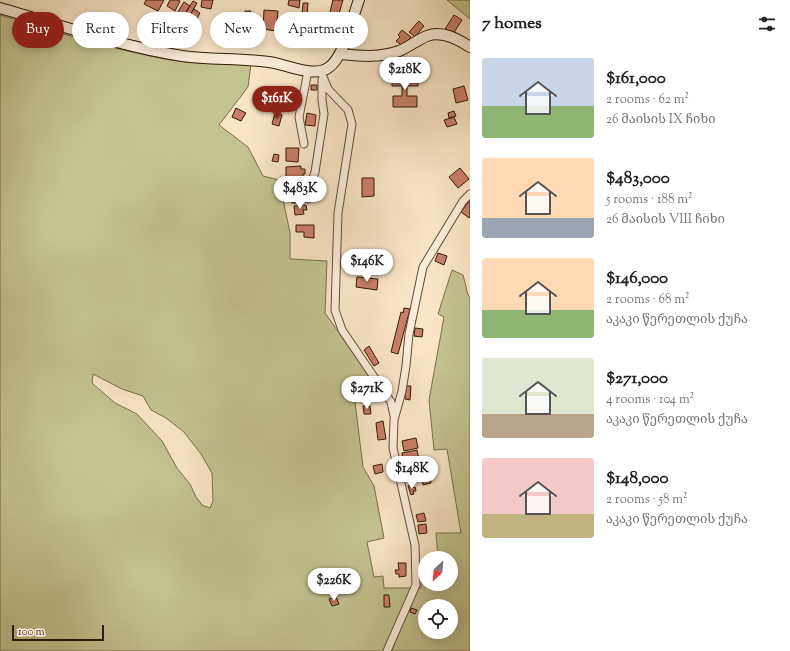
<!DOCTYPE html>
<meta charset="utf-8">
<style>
body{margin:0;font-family:"Sorts Mill Goudy","Noto Serif Georgian",serif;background:#f6f6f6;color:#202124;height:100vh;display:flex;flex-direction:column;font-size:15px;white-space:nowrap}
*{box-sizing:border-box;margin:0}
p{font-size:13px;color:#757577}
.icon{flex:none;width:22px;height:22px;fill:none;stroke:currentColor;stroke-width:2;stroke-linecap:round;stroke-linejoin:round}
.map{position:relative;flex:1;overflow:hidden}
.drawer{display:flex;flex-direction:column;background:#fff;width:320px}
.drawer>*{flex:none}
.top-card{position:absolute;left:12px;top:12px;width:380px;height:36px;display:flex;gap:8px}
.needle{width:26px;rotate:207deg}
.tools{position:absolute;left:418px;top:551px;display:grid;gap:8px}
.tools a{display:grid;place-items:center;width:40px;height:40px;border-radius:50%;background:#fff;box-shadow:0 2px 10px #0003;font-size:20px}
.scale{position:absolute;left:12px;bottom:10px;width:92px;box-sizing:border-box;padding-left:4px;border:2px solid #331a05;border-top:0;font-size:11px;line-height:14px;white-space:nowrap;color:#331a05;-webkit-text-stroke:3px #fbedda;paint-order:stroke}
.price{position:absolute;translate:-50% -34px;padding:0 9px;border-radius:14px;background:#fff;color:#222;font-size:13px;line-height:26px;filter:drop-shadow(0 1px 2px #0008)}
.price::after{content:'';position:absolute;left:50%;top:24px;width:12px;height:9px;margin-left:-6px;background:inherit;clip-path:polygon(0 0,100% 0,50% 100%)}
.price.current{background:#8f2418;color:#fff}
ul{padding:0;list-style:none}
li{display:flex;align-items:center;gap:12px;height:100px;padding:0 12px}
li span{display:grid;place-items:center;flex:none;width:112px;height:80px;border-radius:4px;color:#555}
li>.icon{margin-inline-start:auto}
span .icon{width:48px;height:48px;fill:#fffc;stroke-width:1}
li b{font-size:17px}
h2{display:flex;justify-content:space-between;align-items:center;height:48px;padding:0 12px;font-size:17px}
.chip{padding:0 14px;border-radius:18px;background:#fff;box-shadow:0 2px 10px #0003;font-size:14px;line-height:36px}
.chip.current{background:#8f2418;color:#fff}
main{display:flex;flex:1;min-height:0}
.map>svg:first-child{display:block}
.green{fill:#c3c291;stroke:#7b6e4b;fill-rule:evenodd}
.building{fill:#c97e69;stroke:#331a05}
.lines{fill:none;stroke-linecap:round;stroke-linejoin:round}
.street-casing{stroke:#644c35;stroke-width:9}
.secondary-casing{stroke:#331a05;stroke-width:12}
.street{stroke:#fbedda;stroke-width:7}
.secondary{stroke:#fbedda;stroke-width:10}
</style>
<main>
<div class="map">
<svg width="470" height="651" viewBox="0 0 470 651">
<rect width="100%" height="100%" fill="#f9e4c6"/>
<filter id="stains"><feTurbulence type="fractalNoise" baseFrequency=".005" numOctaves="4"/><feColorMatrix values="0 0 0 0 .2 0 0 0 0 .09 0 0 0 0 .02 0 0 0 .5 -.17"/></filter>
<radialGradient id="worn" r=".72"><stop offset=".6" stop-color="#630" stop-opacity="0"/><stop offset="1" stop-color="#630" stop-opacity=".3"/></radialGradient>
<path class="green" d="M 447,0 L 470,0 L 470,19 Z
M 0,15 C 53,31 111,49 165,59 C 193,64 222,64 251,64 L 248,87 L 219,125 L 248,147 L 263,176 L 279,180 L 290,233 L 290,259 L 327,261 L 325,313 L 373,381 L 354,394 L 363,467 L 374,486 L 384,538 L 367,542 L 374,577 L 383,576 L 384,588 L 421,588 L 422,566 L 425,566 L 425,584 L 451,584 L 451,558 L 438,558 L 436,533 L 461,533 L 447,449 L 434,450 L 429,400 L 444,317 L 438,314 L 452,270 L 463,275 L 468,295 L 470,297 L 470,651 L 0,651 ZM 93,374 L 122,389 L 143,396 L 151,410 L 166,418 L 184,432 L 201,454 L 212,473 L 213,501 L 210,508 L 202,505 L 196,497 L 190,484 L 177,468 L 162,441 L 137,414 L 115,403 L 92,383 ZM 425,606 L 451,606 L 451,632 L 425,632 Z"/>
<path class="building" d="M 146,0 L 164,0 L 158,11 L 144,4 Z
M 170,0 L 178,0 L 180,1 L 175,11 L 167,6 Z
M 202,0 L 213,0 L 211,9 L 201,7 Z
M 289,0 L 300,0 L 299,8 L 288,5 Z
M 333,0 L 343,0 L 338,17 L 338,34 L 292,30 L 292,25 L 298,26 L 299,14 L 302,14 L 303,3 L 308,3 L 307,15 L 329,16 Z
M 193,1 L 197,3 L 183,27 L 178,24 Z
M 184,2 L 190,6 L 182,19 L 176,15 Z
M 194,9 L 200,13 L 194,24 L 187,20 Z
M 264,10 L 278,11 L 276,31 L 263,29 Z
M 245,11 L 251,11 L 250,17 L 244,16 Z
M 454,15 L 462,20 L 453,34 L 445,29 Z
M 216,19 L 224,19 L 224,27 L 216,27 Z
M 419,21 L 424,26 L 415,37 L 409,32 Z
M 402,30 L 411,37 L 403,46 L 396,41 L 400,37 L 398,35 Z
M 392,75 L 418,75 L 418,86 L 407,86 L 407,96 L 417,96 L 417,107 L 393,107 L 393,96 L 402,96 L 402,86 L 392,86 Z
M 311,85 L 317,85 L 317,90 L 311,90 Z
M 464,86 L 468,100 L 456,103 L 453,89 Z
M 276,87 L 286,98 L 280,103 L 270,92 Z
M 236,108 L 246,113 L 241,121 L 232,117 Z
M 454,111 L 456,116 L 449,118 L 448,113 Z
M 275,113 L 282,115 L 279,126 L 272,124 Z
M 307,113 L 316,115 L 315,126 L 305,125 Z
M 454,117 L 457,124 L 447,127 L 444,120 Z
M 286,148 L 299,148 L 298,162 L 286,161 Z
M 274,154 L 279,155 L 278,162 L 272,161 Z
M 301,166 L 301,169 L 305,169 L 305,174 L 303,174 L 303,179 L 286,179 L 286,167 Z
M 460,168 L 469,179 L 458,188 L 449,177 Z
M 362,178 L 374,178 L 374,196 L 362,197 Z
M 299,189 L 299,203 L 292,203 L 291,190 Z
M 470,200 L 470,216 L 469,218 L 461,212 Z
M 306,205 L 307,210 L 303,210 L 304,214 L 295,215 L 294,206 Z
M 296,225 L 314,225 L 314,238 L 304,237 L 304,232 L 296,232 Z
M 438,253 L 447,256 L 444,265 L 435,261 Z
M 357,277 L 378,279 L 377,290 L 356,287 Z
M 404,308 L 410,309 L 398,354 L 391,352 L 401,312 L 403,313 Z
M 415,328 L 423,329 L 422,337 L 414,336 Z
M 369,346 L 379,363 L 374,366 L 364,350 Z
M 406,386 L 411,386 L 410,400 L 405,399 Z
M 363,406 L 370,406 L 371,414 L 364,414 Z
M 383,421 L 386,439 L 378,440 L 376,423 Z
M 416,438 L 418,448 L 404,451 L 402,441 Z
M 417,450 L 419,460 L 403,463 L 402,453 Z
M 382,464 L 383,472 L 375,474 L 373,466 Z
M 408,464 L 415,468 L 411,476 L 403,472 Z
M 430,476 L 431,483 L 423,485 L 422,478 Z
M 411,485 L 412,488 L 415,487 L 416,491 L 413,491 L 414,494 L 411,495 L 408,486 Z
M 424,513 L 426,521 L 418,522 L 416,515 Z
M 426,524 L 427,533 L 419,534 L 418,525 Z
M 398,563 L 406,563 L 406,576 L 399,577 L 399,574 L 396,574 L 395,570 L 399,570 Z
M 384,595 L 389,595 L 390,607 L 384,607 Z
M 336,597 L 339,604 L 332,606 L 329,599 Z
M 411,608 L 417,610 L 415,614 L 410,612 Z"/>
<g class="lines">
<g class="street-casing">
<path id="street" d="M 321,72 L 328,89 L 348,110 L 352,124 L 338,213 L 335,310 L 342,330 L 391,402 L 394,416
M 304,144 L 299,117 L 308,71
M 308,199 L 310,186 L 315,172 L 324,114 L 322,100 L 322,80
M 387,651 L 416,585 L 415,545 L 393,448 L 394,420 L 402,391 L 406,366 L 409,334 L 423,267 L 463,201 L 470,194"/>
</g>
<g class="secondary-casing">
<path id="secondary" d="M 0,8 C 60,25 119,46 182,56 C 211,60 240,58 269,62 C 286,64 313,78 328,68 C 344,58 352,18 359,0
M 341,54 C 360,56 380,58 399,51 C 409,47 417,40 427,36 C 442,30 458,39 470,47"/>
</g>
<use href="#street" class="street"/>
<use href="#secondary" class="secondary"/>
</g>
<rect width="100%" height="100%" filter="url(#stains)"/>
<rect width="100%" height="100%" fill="url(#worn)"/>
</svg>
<div class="tools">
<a><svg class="needle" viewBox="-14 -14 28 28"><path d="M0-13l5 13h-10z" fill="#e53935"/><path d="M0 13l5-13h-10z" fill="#757577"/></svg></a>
<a><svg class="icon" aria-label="locate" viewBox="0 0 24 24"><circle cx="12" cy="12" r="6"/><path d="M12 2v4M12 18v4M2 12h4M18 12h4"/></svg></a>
</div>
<div class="scale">100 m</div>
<b class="price" style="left:405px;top:91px">$218K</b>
<b class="price current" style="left:277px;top:120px">$161K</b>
<b class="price" style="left:300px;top:210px">$483K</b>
<b class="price" style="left:367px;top:283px">$146K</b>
<b class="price" style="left:367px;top:410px">$271K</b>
<b class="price" style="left:412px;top:490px">$148K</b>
<b class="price" style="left:334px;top:602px">$226K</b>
<div class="top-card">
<a class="chip current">Buy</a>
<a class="chip">Rent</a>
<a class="chip">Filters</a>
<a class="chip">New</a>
<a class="chip">Apartment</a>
</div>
</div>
<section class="drawer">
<h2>7 homes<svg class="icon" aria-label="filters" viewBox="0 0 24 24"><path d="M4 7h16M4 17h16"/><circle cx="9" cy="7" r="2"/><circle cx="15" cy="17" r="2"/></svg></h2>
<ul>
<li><span style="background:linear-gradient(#c9d6e8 60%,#8fb573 0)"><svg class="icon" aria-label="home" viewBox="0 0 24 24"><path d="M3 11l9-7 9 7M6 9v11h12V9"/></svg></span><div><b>$161,000</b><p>2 rooms · 62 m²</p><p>26 მაისის IX ჩიხი</p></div></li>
<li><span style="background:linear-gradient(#ffd9b3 75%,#9aa5b1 0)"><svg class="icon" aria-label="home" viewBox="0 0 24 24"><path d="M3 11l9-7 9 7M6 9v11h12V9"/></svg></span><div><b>$483,000</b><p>5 rooms · 188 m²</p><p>26 მაისის VIII ჩიხი</p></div></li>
<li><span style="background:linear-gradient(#ffd9b3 65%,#8fb573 0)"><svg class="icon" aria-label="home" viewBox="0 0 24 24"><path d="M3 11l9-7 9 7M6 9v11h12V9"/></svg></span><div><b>$146,000</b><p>2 rooms · 68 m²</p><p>აკაკი წერეთლის ქუჩა</p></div></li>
<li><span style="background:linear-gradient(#dfe7d0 70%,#b9a48a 0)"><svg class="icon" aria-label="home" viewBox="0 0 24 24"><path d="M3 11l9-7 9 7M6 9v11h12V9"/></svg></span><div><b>$271,000</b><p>4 rooms · 104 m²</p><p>აკაკი წერეთლის ქუჩა</p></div></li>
<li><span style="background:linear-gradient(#f6c9c9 70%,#c2b280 0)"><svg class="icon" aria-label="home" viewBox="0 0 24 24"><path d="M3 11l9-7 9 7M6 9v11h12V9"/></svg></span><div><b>$148,000</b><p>2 rooms · 58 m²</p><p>აკაკი წერეთლის ქუჩა</p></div></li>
</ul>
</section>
</main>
